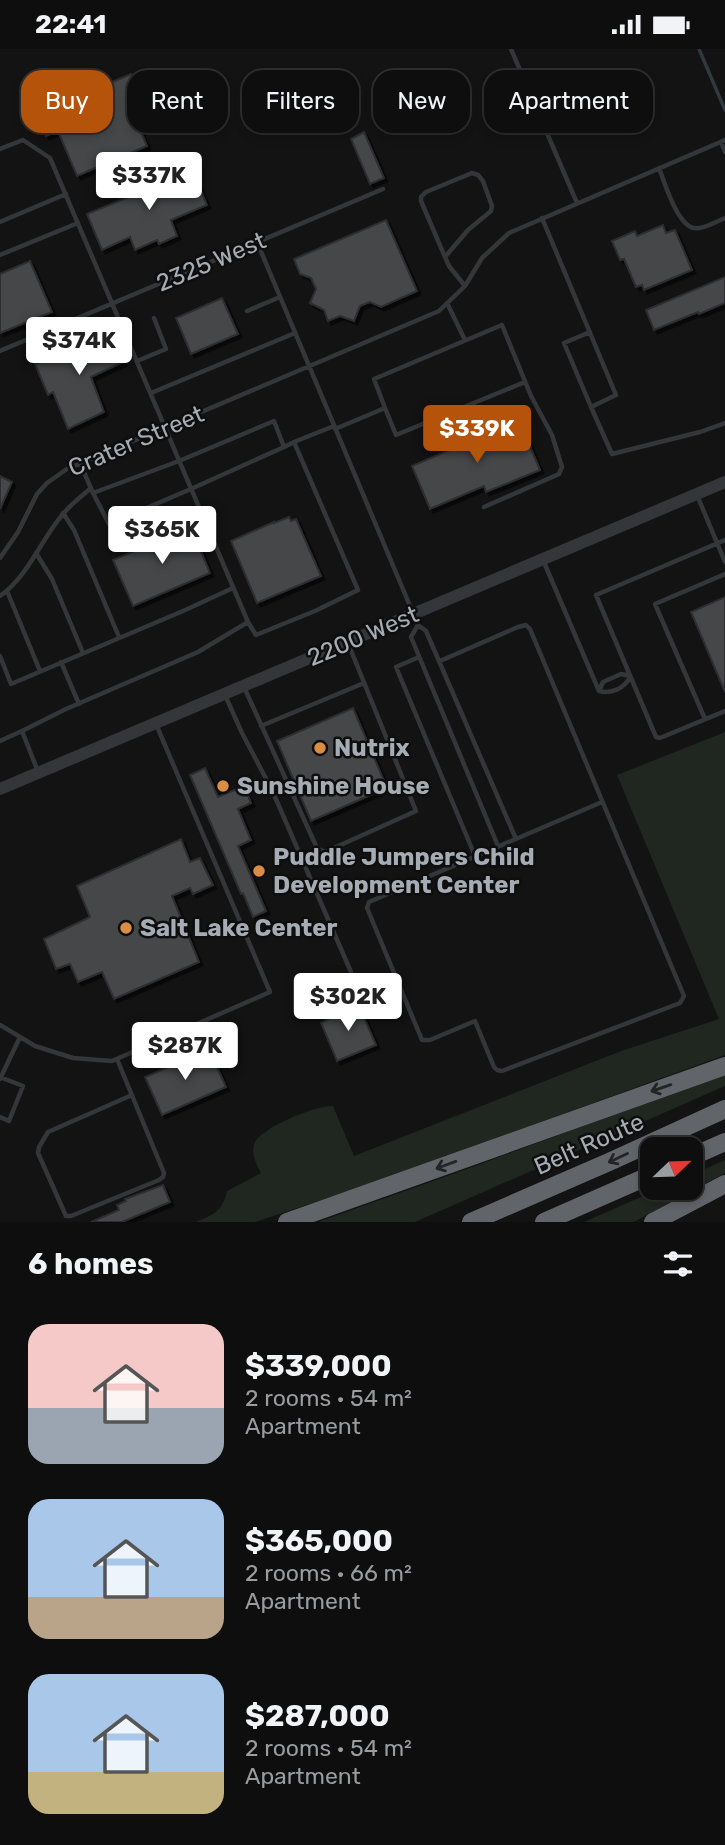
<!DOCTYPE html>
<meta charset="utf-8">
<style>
body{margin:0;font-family:Rubik,sans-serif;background:#171718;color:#f1f3f6;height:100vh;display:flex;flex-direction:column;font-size:26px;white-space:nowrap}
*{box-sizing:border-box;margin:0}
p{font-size:23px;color:#9b9c9e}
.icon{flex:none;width:38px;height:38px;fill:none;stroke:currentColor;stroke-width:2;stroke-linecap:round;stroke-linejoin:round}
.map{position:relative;height:1173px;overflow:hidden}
.details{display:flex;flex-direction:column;background:#0e0e0f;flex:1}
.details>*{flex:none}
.hud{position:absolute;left:21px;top:21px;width:684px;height:63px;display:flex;gap:14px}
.needle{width:46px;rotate:67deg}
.tools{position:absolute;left:640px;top:1088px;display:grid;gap:14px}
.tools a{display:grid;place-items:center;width:63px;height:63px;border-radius:14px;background:#0e0e0f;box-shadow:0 4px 10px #0003,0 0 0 2px #2e2e2f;font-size:35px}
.price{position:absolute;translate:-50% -60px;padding:0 16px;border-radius:7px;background:#fff;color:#222;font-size:23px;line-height:46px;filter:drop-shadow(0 2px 4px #0008)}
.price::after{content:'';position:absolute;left:50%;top:42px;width:21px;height:16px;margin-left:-10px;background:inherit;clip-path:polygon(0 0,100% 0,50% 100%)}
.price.selected{background:#b45309;color:#fff}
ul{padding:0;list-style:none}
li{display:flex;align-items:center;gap:21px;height:175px;padding:0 28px}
li span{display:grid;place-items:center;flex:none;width:196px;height:140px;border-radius:21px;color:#555}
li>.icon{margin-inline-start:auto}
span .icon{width:84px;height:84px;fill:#fffc;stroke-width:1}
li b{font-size:30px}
h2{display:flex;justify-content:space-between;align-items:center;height:84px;padding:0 28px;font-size:30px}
.chip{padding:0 24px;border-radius:21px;background:#0e0e0f;box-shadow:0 4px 10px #0003,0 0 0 2px #2e2e2f;font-size:24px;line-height:63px}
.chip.selected{background:#b45309;color:#fff}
.status{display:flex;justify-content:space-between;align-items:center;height:49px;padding:0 35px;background:#0e0e0f;direction:ltr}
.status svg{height:19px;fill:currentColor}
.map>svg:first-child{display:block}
.green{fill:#202620}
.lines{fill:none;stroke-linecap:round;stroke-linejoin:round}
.stream{stroke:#30393d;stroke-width:3.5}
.building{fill:#454649;stroke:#2d2e30;stroke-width:2;filter:url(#shadow)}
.service{stroke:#343639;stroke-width:4.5}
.tertiary{stroke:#343639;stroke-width:12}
.motorway{stroke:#616469;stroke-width:18}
.oneway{stroke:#232426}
.poi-dot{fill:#da8e45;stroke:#0e0e0f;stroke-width:2.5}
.labels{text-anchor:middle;stroke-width:5;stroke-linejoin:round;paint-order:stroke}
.street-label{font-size:24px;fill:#a6acb3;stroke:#0e0e0f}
.poi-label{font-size:24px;font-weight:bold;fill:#a6acb3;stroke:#0e0e0f;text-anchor:start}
</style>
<div class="status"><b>22:41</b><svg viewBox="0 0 49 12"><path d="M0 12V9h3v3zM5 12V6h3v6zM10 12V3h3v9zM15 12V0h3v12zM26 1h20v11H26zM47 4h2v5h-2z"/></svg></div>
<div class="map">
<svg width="725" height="1173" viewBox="0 0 725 1173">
<defs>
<filter id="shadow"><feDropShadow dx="3.5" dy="3.5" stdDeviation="0" flood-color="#0009"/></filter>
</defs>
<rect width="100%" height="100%" fill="#131314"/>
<path class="green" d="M 725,683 L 725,1006 L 379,1132 L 255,1173 L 196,1173 C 214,1165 222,1163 227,1142 L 261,1124 C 256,1114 250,1104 255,1093 C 262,1078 319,1055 333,1057 L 354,1107 L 621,1002 L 719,970 L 617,726 Z
M 725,1024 L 725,1037 L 415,1173 L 318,1173 L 478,1116 Z
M 725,1111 L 725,1124 L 634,1173 L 584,1173 L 661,1139 L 691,1139 L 691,1126 Z"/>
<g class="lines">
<path class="stream" d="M 699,0 L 725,61"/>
</g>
<path class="building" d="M 131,25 L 141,47 L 128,52 L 147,97 L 77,127 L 58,82 L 46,87 L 37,65 Z
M 364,83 L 384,129 L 370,135 L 351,90 Z
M 187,109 L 207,156 L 171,171 L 177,187 L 159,195 L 157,191 L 135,201 L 130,188 L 102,201 L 87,165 L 184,125 L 178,112 Z
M 386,171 L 417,242 L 381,258 L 370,253 L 360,257 L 354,272 L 340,267 L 328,272 L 324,261 L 310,254 L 316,240 L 311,229 L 300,225 L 294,210 Z
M 663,176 L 666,184 L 675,181 L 692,221 L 644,241 L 642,236 L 636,238 L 624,210 L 620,211 L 612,192 L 635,182 L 637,187 Z
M 30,212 L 52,263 L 0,284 L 0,225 Z
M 725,228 L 725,254 L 699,265 L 698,263 L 654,281 L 646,261 Z
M 222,249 L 238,285 L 191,305 L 176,269 Z
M 110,282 L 123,313 L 91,328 L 104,363 L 68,380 L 53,343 L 48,346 L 35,315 Z
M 510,372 L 516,386 L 524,383 L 540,421 L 486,443 L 484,437 L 430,460 L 412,417 L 454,399 L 453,396 Z
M 0,427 L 12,433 L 0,460 Z
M 289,468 L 291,472 L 296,470 L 321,527 L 257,554 L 231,492 L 274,473 L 274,474 Z
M 191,478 L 210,524 L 133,557 L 113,511 Z
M 725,548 L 725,643 L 691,563 Z
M 353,659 L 387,739 L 311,772 L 277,692 Z
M 205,719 L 218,748 L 244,737 L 251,754 L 238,760 L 251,791 L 238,797 L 266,862 L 253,868 L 243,844 L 241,845 L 190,726 Z
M 181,790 L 190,813 L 200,809 L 213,836 L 193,845 L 190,839 L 172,847 L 199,913 L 114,950 L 102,923 L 78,933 L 70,915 L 56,920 L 44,890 L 90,868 L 77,837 Z
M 359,957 L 376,996 L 337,1012 L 321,974 L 332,968 L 331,965 L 341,961 L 343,964 Z
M 209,1000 L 226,1038 L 162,1066 L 145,1028 Z
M 163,1136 L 170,1153 L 122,1173 L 91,1173 L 119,1161 L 117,1156 L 126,1152 L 125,1150 Z"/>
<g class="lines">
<path class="service" d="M 511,0 L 577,154
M 721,93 L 725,103
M 0,100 L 23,91 L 50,109 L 248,573
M 659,119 C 665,134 679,184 699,179 C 708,178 717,172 725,169
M 542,169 L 616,346 L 591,358 L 612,405 L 700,383 L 725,374
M 0,173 L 66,145
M 257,193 L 418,576 L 426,582 L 516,790
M 0,206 L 78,174
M 445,208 L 468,181 L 491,162 L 492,157 L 483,132 L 478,126 L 472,124 L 426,143 L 421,148 L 421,152 L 445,208 L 449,217 L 465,237
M 447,254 L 465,291
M 247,262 L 280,248
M 590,283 L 564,294 L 591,358
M 0,302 L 383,140
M 137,312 L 166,300 L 154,269
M 151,344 L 295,284
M 385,359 L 396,386 L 525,333
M 335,380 L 385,359 L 374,330 L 502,276 L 531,347 L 552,386 L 562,418 L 559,425 L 484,458
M 80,414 L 93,444 L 179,412 L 274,372 L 284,398 L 294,393
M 93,444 L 109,475 L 191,440 L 284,398
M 697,446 L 725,513
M 63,464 L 74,481 L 119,588
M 725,491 L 596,546 L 656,688 L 660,689 L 725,662
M 36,504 L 52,530 L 83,604
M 0,509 L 18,483 L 37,445 L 47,434 L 67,420 L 439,262 L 465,237 L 482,209 L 509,184 L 725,91
M 543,511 L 599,642
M 7,542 L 40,622
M 0,547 C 27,529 42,489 63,465 C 71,455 82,447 91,439
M 418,576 L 411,588 L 498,797
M 0,607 L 11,635 L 183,562 L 233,539
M 419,608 L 396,618 L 475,807
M 440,612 L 518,578 L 526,576 L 530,580 L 684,947 L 680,954 L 502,1022 L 497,1021 L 494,1018 L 475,972 L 430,991 L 422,991 L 367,859 L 369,853 L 602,753
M 61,613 L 79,655
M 244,638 L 317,799 L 325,803 L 416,762 L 348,594
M 599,642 L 603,633 L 621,625 L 630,627
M 599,642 C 611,645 624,640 630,628
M 225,646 L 242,684 L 272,741 L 351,923 L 351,927 L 346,933 L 302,951
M 705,670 L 655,555 L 725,525
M 261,677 L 364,634
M 22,682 L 66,660 L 198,603 L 248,573 L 256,586 L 315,562 L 358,541 L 294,393 L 334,377
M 0,692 L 22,682 L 37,720
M 0,976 L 35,997 L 73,1009 L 112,1012 L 270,943 L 156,675
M 117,1010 L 164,1124 L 163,1128 L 159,1131 L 71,1167 L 66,1167 L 38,1104 L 39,1098 L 48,1083 L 132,1046
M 0,1028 L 23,1037 L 9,1072 L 0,1068
M 0,1030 L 20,988"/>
<path class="tertiary" d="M 0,740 L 725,433"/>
<path class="motorway" d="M 691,1108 L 725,1093
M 287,1173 L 725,1017
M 471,1173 L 609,1113 L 725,1060
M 544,1173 L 653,1125
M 653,1173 L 725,1135"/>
</g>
<defs><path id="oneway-shaft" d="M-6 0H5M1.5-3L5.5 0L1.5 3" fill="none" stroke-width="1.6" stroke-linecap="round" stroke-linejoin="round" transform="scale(1.75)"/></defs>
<g class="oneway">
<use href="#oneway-shaft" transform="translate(661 1039) rotate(161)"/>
<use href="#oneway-shaft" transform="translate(618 1109) rotate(155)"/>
<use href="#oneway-shaft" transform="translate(446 1116) rotate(160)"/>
</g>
<g class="poi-dot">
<circle cx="320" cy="699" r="7"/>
<circle cx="223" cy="737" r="7"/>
<circle cx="259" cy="822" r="7"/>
<circle cx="126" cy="879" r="7"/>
</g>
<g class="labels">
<g class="street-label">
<text transform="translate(211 213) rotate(-23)" y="8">2325 West</text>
<text transform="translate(136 392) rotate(-23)" y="8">Crater Street</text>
<text transform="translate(363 587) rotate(-23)" y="8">2200 West</text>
<text transform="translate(589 1095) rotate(-24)" y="8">Belt Route</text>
</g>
<g class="poi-label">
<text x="334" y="707">Nutrix</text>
<text x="237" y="745">Sunshine House</text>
<text x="273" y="816">Puddle Jumpers Child<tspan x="273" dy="28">Development Center</tspan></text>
<text x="140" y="887">Salt Lake Center</text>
</g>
</g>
</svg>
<div class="tools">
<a><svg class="needle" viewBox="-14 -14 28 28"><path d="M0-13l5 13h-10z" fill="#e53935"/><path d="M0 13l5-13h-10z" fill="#9b9c9e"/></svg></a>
</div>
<b class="price" style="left:149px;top:163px">$337K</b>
<b class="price" style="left:79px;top:328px">$374K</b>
<b class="price selected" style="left:477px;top:416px">$339K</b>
<b class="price" style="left:162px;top:517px">$365K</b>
<b class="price" style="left:348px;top:984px">$302K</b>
<b class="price" style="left:185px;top:1033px">$287K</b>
<div class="hud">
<a class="chip selected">Buy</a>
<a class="chip">Rent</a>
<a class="chip">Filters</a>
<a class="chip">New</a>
<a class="chip">Apartment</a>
</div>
</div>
<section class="details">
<h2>6 homes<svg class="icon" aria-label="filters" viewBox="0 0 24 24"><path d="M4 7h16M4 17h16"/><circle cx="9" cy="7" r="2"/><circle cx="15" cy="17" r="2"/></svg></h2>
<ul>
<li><span style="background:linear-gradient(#f6c9c9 60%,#9aa5b1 0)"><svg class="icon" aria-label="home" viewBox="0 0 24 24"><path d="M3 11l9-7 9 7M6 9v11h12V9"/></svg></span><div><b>$339,000</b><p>2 rooms · 54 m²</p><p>Apartment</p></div></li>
<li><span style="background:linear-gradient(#a9c7e8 70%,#b9a48a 0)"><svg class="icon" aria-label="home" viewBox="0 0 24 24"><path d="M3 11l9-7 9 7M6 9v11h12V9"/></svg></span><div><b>$365,000</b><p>2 rooms · 66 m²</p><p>Apartment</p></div></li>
<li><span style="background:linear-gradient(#a9c7e8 70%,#c2b280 0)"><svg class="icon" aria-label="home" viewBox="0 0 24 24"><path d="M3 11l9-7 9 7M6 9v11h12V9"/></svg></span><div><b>$287,000</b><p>2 rooms · 54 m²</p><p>Apartment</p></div></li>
</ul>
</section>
